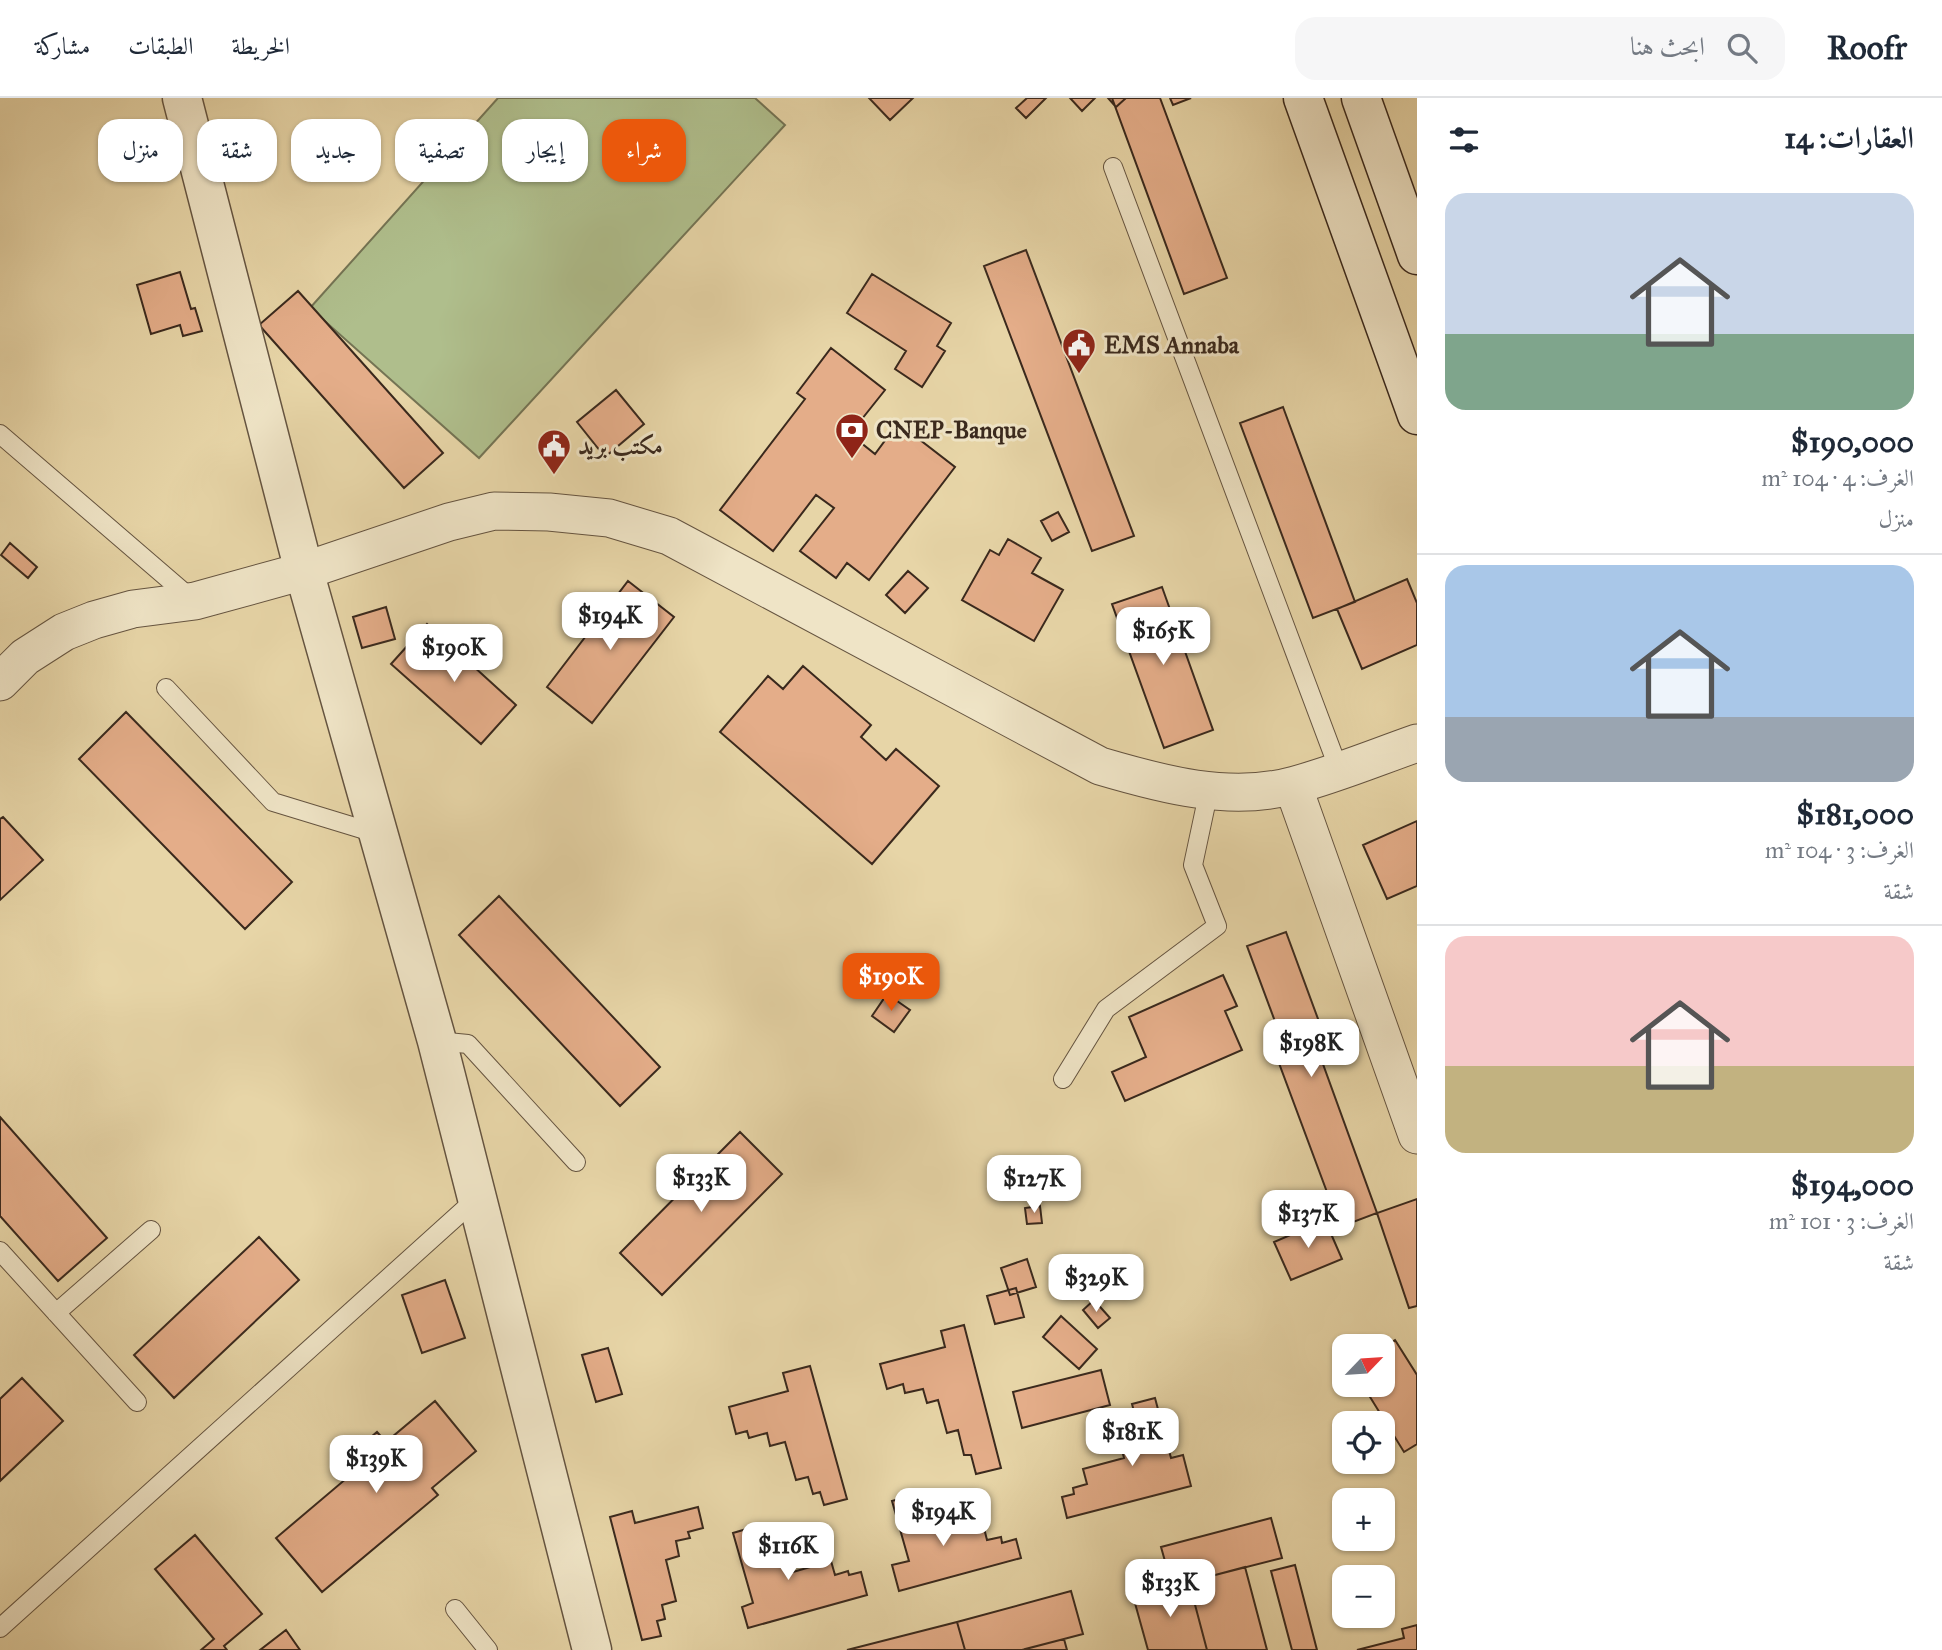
<!DOCTYPE html>
<html lang="ar">
<meta charset="utf-8">
<style>
body{margin:0;font-family:"IM FELL Great Primer",Amiri,serif;background:#f6f6f7;color:#1f2937;direction:rtl;height:100vh;display:flex;flex-direction:column;font-size:26px;white-space:nowrap}
*{box-sizing:border-box;margin:0}
p{font-size:23px;color:#747a83}
.icon{flex:none;width:38px;height:38px;fill:none;stroke:currentColor;stroke-width:2;stroke-linecap:round;stroke-linejoin:round}
.map{position:relative;flex:1;overflow:hidden;direction:ltr}
.drawer{display:flex;flex-direction:column;background:#fff;width:525px}
.drawer>*{flex:none}
.guide{position:absolute;left:21px;top:21px;width:665px;height:63px;direction:rtl;display:flex;gap:14px}
.needle{width:46px;rotate:65deg}
.fabs{position:absolute;left:1332px;top:1236px;display:grid;gap:14px}
.fabs a{display:grid;place-items:center;width:63px;height:63px;border-radius:14px;background:#fff;box-shadow:0 2px 5px #0004;font-size:35px}
.price{position:absolute;translate:-50% -60px;padding:0 16px;border-radius:14px;background:#fff;color:#222;font-size:23px;line-height:46px;filter:drop-shadow(0 2px 4px #0008)}
.price::after{content:'';position:absolute;left:50%;top:42px;width:21px;height:16px;margin-left:-10px;background:inherit;clip-path:polygon(0 0,100% 0,50% 100%)}
.price.on{background:#ea580c;color:#fff}
ul{padding:0;list-style:none}
li{display:grid;align-content:center;gap:14px;height:371px;padding:0 28px}
li+li{border-top:2px solid #e0e1e3}
li span{display:grid;place-items:center;height:217px;border-radius:21px;color:#555}
li>.icon{margin-inline-start:auto}
span .icon{width:126px;height:126px;fill:#fffc;stroke-width:1}
li b{font-size:30px}
h2{display:flex;justify-content:space-between;align-items:center;height:84px;padding:0 28px;font-size:30px}
.tag{padding:0 24px;border-radius:21px;background:#fff;box-shadow:0 2px 5px #0004;font-size:24px;line-height:63px}
.tag.on{background:#ea580c;color:#fff}
header{display:flex;align-items:center;gap:42px;box-sizing:border-box;height:98px;padding:0 35px;background:#fff;border-bottom:2px solid #e0e1e3}
header strong{font-size:33px}
nav{display:flex;gap:38px;margin-inline-start:auto;font-size:24px}
.search{width:490px;height:63px;background:#f6f6f7;display:flex;align-items:center;gap:18px;box-sizing:border-box;padding:0 24px;border-radius:21px;color:#747a83;font-size:26px}
main{display:flex;flex:1;min-height:0}
.map>svg:first-child{display:block}
.green{fill:#afbe8c;stroke:#747454;stroke-width:2}
.building{fill:#e4ad89;stroke:#3a291d;stroke-width:2}
.lines{fill:none;stroke-linecap:round;stroke-linejoin:round}
.service-casing{stroke:#655440;stroke-width:20}
.minor-casing{stroke:#655440;stroke-width:39}
.tertiary-casing{stroke:#655440;stroke-width:41}
.secondary-casing{stroke:#3a291d;stroke-width:41}
.service{stroke:#efe4c6;stroke-width:18}
.minor{stroke:#efe4c6;stroke-width:37}
.tertiary{stroke:#efe4c6;stroke-width:38}
.secondary{stroke:#efe4c6;stroke-width:38}
.labels{text-anchor:middle;stroke-width:6;stroke-linejoin:round;paint-order:stroke}
.poi-label{font-size:24px;font-weight:bold;fill:#3a291d;stroke:#efe4c6;text-anchor:start}
</style>
<header>
<strong>Roofr</strong>
<div class="search"><svg class="icon" aria-label="search" viewBox="0 0 24 24"><circle cx="10" cy="10" r="6"/><path d="M15 15l6 6"/></svg>ابحث هنا</div>
<nav><a>الخريطة</a><a>الطبقات</a><a>مشاركة</a></nav>
</header>
<main>
<section class="drawer">
<h2>العقارات: 14<svg class="icon" aria-label="filters" viewBox="0 0 24 24"><path d="M4 7h16M4 17h16"/><circle cx="9" cy="7" r="2"/><circle cx="15" cy="17" r="2"/></svg></h2>
<ul>
<li><span style="background:linear-gradient(#c9d6e8 65%,#7fa58c 0)"><svg class="icon" aria-label="home" viewBox="0 0 24 24"><path d="M3 11l9-7 9 7M6 9v11h12V9"/></svg></span><div><b>$190,000</b><p>الغرف: 4 · 104 m²</p><p>منزل</p></div></li>
<li><span style="background:linear-gradient(#a9c7e8 70%,#9aa5b1 0)"><svg class="icon" aria-label="home" viewBox="0 0 24 24"><path d="M3 11l9-7 9 7M6 9v11h12V9"/></svg></span><div><b>$181,000</b><p>الغرف: 3 · 104 m²</p><p>شقة</p></div></li>
<li><span style="background:linear-gradient(#f6c9c9 60%,#c2b280 0)"><svg class="icon" aria-label="home" viewBox="0 0 24 24"><path d="M3 11l9-7 9 7M6 9v11h12V9"/></svg></span><div><b>$194,000</b><p>الغرف: 3 · 101 m²</p><p>شقة</p></div></li>
</ul>
</section>
<div class="map">
<svg width="1417" height="1552" viewBox="0 0 1417 1552">
<rect width="100%" height="100%" fill="#e7d5a7"/>
<filter id="stains"><feTurbulence type="fractalNoise" baseFrequency=".00286" numOctaves="4"/><feColorMatrix values="0 0 0 0 .2 0 0 0 0 .09 0 0 0 0 .02 0 0 0 .5 -.17"/></filter>
<radialGradient id="worn" r=".72"><stop offset=".6" stop-color="#630" stop-opacity="0"/><stop offset="1" stop-color="#630" stop-opacity=".3"/></radialGradient>
<path class="green" d="M 498,0 L 755,0 L 785,27 L 479,360 L 310,210 Z"/>
<path class="building" d="M 869,0 L 913,0 L 890,22 Z
M 1027,0 L 1046,0 L 1026,20 L 1016,10 Z
M 1070,0 L 1095,0 L 1082,13 Z
M 1108,0 L 1126,0 L 1116,9 Z
M 1112,0 L 1160,0 L 1227,180 L 1184,196 Z
M 1170,0 L 1191,0 L 1173,7 Z
M 1026,152 L 1134,438 L 1092,453 L 984,168 Z
M 180,174 L 191,211 L 195,210 L 202,233 L 183,238 L 180,227 L 151,236 L 137,187 Z
M 872,176 L 951,225 L 937,248 L 945,253 L 922,289 L 895,271 L 906,253 L 847,215 Z
M 298,193 L 443,355 L 404,390 L 259,227 Z
M 831,250 L 885,292 L 850,336 L 875,356 L 898,325 L 955,369 L 869,482 L 847,465 L 836,480 L 800,453 L 834,410 L 816,397 L 773,453 L 720,412 L 805,301 L 797,295 Z
M 616,292 L 644,326 L 605,359 L 577,324 Z
M 1283,309 L 1355,504 L 1313,520 L 1240,325 Z
M 1058,414 L 1069,434 L 1052,443 L 1041,423 Z
M 1008,441 L 1041,460 L 1032,475 L 1063,492 L 1034,543 L 962,502 L 990,452 L 999,457 Z
M 10,445 L 37,469 L 28,480 L 1,457 Z
M 908,473 L 928,490 L 905,515 L 886,497 Z
M 1407,481 L 1417,505 L 1417,547 L 1362,571 L 1337,511 Z
M 628,483 L 674,519 L 592,625 L 547,589 Z
M 1162,489 L 1213,632 L 1164,650 L 1112,506 Z
M 386,509 L 395,541 L 362,550 L 353,519 Z
M 427,526 L 516,607 L 481,646 L 391,566 Z
M 803,568 L 871,627 L 861,639 L 886,662 L 896,651 L 939,688 L 872,766 L 720,634 L 768,578 L 783,591 Z
M 126,614 L 292,784 L 245,831 L 79,661 Z
M 3,719 L 43,762 L 0,802 L 0,721 Z
M 1417,723 L 1417,788 L 1387,801 L 1363,747 Z
M 499,798 L 660,969 L 620,1008 L 459,837 Z
M 1286,834 L 1321,929 L 1311,933 L 1377,1115 L 1340,1129 L 1273,949 L 1283,945 L 1247,848 Z
M 1223,877 L 1237,908 L 1225,913 L 1242,952 L 1125,1003 L 1112,974 L 1146,959 L 1129,919 Z
M 887,896 L 910,912 L 894,934 L 872,918 Z
M 0,1019 L 107,1140 L 58,1183 L 0,1118 Z
M 740,1034 L 782,1076 L 662,1197 L 620,1155 Z
M 1417,1101 L 1417,1208 L 1409,1210 L 1377,1115 Z
M 1040,1108 L 1042,1125 L 1027,1126 L 1025,1110 Z
M 1325,1122 L 1342,1161 L 1291,1182 L 1274,1144 Z
M 259,1139 L 299,1182 L 174,1300 L 134,1257 Z
M 1027,1161 L 1036,1189 L 1010,1197 L 1001,1170 Z
M 445,1182 L 465,1240 L 422,1255 L 402,1197 Z
M 1016,1190 L 1024,1219 L 995,1226 L 987,1198 Z
M 1094,1202 L 1110,1220 L 1098,1230 L 1083,1212 Z
M 1061,1218 L 1097,1251 L 1079,1271 L 1043,1239 Z
M 964,1227 L 1001,1370 L 976,1376 L 971,1357 L 964,1357 L 958,1332 L 947,1335 L 938,1302 L 927,1305 L 923,1291 L 905,1295 L 903,1286 L 887,1291 L 880,1266 L 945,1249 L 941,1233 Z
M 1395,1242 L 1417,1277 L 1417,1346 L 1404,1354 L 1362,1286 L 1382,1286 L 1382,1250 Z
M 608,1250 L 622,1296 L 596,1304 L 582,1257 Z
M 810,1268 L 847,1401 L 824,1407 L 820,1394 L 813,1396 L 808,1379 L 796,1382 L 785,1344 L 770,1348 L 767,1335 L 749,1340 L 747,1333 L 736,1336 L 729,1309 L 788,1293 L 783,1275 Z
M 1101,1272 L 1110,1307 L 1022,1330 L 1013,1294 Z
M 22,1280 L 63,1323 L 0,1383 L 0,1301 Z
M 1155,1300 L 1171,1360 L 1183,1357 L 1191,1388 L 1067,1420 L 1062,1399 L 1074,1396 L 1073,1390 L 1087,1386 L 1083,1371 L 1124,1360 L 1120,1344 L 1132,1340 L 1127,1323 L 1136,1321 L 1132,1306 Z
M 435,1303 L 476,1353 L 432,1390 L 438,1397 L 322,1494 L 276,1440 L 347,1380 L 337,1368 L 377,1334 L 386,1344 Z
M 914,1397 L 918,1411 L 923,1409 L 927,1425 L 940,1422 L 944,1437 L 983,1426 L 987,1442 L 1001,1439 L 1002,1445 L 1016,1441 L 1021,1460 L 899,1493 L 892,1467 L 909,1463 L 892,1403 Z
M 698,1409 L 703,1430 L 688,1434 L 690,1440 L 676,1443 L 679,1458 L 666,1462 L 676,1503 L 662,1507 L 665,1521 L 657,1523 L 661,1538 L 642,1542 L 610,1419 L 632,1413 L 635,1425 Z
M 1271,1420 L 1282,1460 L 1172,1488 L 1161,1449 Z
M 760,1427 L 763,1441 L 768,1439 L 774,1461 L 788,1457 L 793,1474 L 831,1463 L 835,1477 L 848,1473 L 849,1477 L 861,1474 L 867,1497 L 748,1530 L 742,1509 L 753,1505 L 733,1435 Z
M 195,1437 L 262,1516 L 224,1548 L 227,1552 L 201,1552 L 214,1541 L 155,1471 Z
M 1295,1467 L 1317,1552 L 1292,1552 L 1271,1473 Z
M 1245,1469 L 1267,1552 L 1207,1552 L 1189,1484 Z
M 1189,1484 L 1207,1552 L 1148,1552 L 1133,1498 Z
M 1071,1493 L 1083,1536 L 1022,1552 L 965,1552 L 957,1524 Z
M 957,1524 L 965,1552 L 847,1552 Z
M 1417,1527 L 1417,1552 L 1357,1552 L 1404,1540 L 1402,1531 Z
M 286,1532 L 300,1552 L 260,1552 Z
M 1064,1541 L 1067,1552 L 1025,1552 L 1025,1551 Z"/>
<g class="lines">
<g class="service-casing">
<path id="service" d="M 1113,69 L 1339,672
M 0,336 L 194,503
M 166,590 L 273,704 L 378,736
M 437,943 L 468,946 L 576,1064
M 1063,981 L 1106,911 L 1217,828 L 1193,767 L 1209,692
M 0,1153 L 137,1304
M 56,1215 L 151,1132
M 455,1511 L 488,1552
M 0,1530 L 477,1100"/>
</g>
<g class="minor-casing">
<path id="minor" d="M 0,584 L 25,559 L 64,534 L 94,522 L 133,511 L 195,503 L 304,473 L 449,424 L 494,413 L 549,414 L 609,420 L 669,438 L 1100,668 C 1161,686 1230,705 1295,687 C 1336,676 1377,659 1417,645
M 1293,688 L 1417,1037"/>
</g>
<g class="tertiary-casing">
<path id="tertiary" d="M 182,0 L 304,473 L 437,943 L 592,1552"/>
</g>
<g class="secondary-casing">
<path id="secondary" d="M 1303,0 L 1417,317
M 1361,0 L 1417,157"/>
</g>
<use href="#service" class="service"/>
<use href="#minor" class="minor"/>
<use href="#tertiary" class="tertiary"/>
<use href="#secondary" class="secondary"/>
</g>
<defs>
<g id="civic-pin" transform="scale(1.75)"><path d="M0 17L-7.5 6A9.5 9.5 0 1 1 7.5 6Z" fill="#8f2418" stroke="#efe4c6"/><path d="M-.6-6.5H3V-4.5H.6V-3L4-1V1h2V6H-6V1h2V-1L-.6-3ZM-1.2 2.5V6h2.4V2.5Z" fill="#fff"/></g>
<g id="bank-pin" transform="scale(1.75)"><path d="M0 17L-7.5 6A9.5 9.5 0 1 1 7.5 6Z" fill="#8f2418" stroke="#efe4c6"/><path d="M-6-4H6V4H-6ZM0-2.3a2.3 2.3 0 1 0 0 4.6a2.3 2.3 0 1 0 0-4.6Z" fill="#fff"/></g>
</defs>
<g fill-rule="evenodd">
<use href="#civic-pin" x="1079" y="247"/>
<use href="#bank-pin" x="852" y="332"/>
<use href="#civic-pin" x="554" y="348"/>
</g>
<g class="labels">
<g class="poi-label">
<text x="1104" y="255">EMS Annaba</text>
<text x="876" y="340">CNEP-Banque</text>
<text x="578" y="356">مكتب بريد</text>
</g>
</g>
<rect width="100%" height="100%" filter="url(#stains)"/>
<rect width="100%" height="100%" fill="url(#worn)"/>
</svg>
<div class="fabs">
<a><svg class="needle" viewBox="-14 -14 28 28"><path d="M0-13l5 13h-10z" fill="#e53935"/><path d="M0 13l5-13h-10z" fill="#747a83"/></svg></a>
<a><svg class="icon" aria-label="locate" viewBox="0 0 24 24"><circle cx="12" cy="12" r="6"/><path d="M12 2v4M12 18v4M2 12h4M18 12h4"/></svg></a>
<a>+</a>
<a>−</a>
</div>
<b class="price" style="left:610px;top:554px">$194K</b>
<b class="price" style="left:1163px;top:569px">$165K</b>
<b class="price" style="left:454px;top:586px">$190K</b>
<b class="price on" style="left:891px;top:915px">$190K</b>
<b class="price" style="left:1311px;top:981px">$198K</b>
<b class="price" style="left:701px;top:1116px">$133K</b>
<b class="price" style="left:1034px;top:1117px">$127K</b>
<b class="price" style="left:1308px;top:1152px">$137K</b>
<b class="price" style="left:1096px;top:1216px">$329K</b>
<b class="price" style="left:1132px;top:1370px">$181K</b>
<b class="price" style="left:376px;top:1397px">$139K</b>
<b class="price" style="left:943px;top:1450px">$194K</b>
<b class="price" style="left:788px;top:1484px">$116K</b>
<b class="price" style="left:1170px;top:1521px">$133K</b>
<div class="guide">
<a class="tag on">شراء</a>
<a class="tag">إيجار</a>
<a class="tag">تصفية</a>
<a class="tag">جديد</a>
<a class="tag">شقة</a>
<a class="tag">منزل</a>
</div>
</div>
</main>
